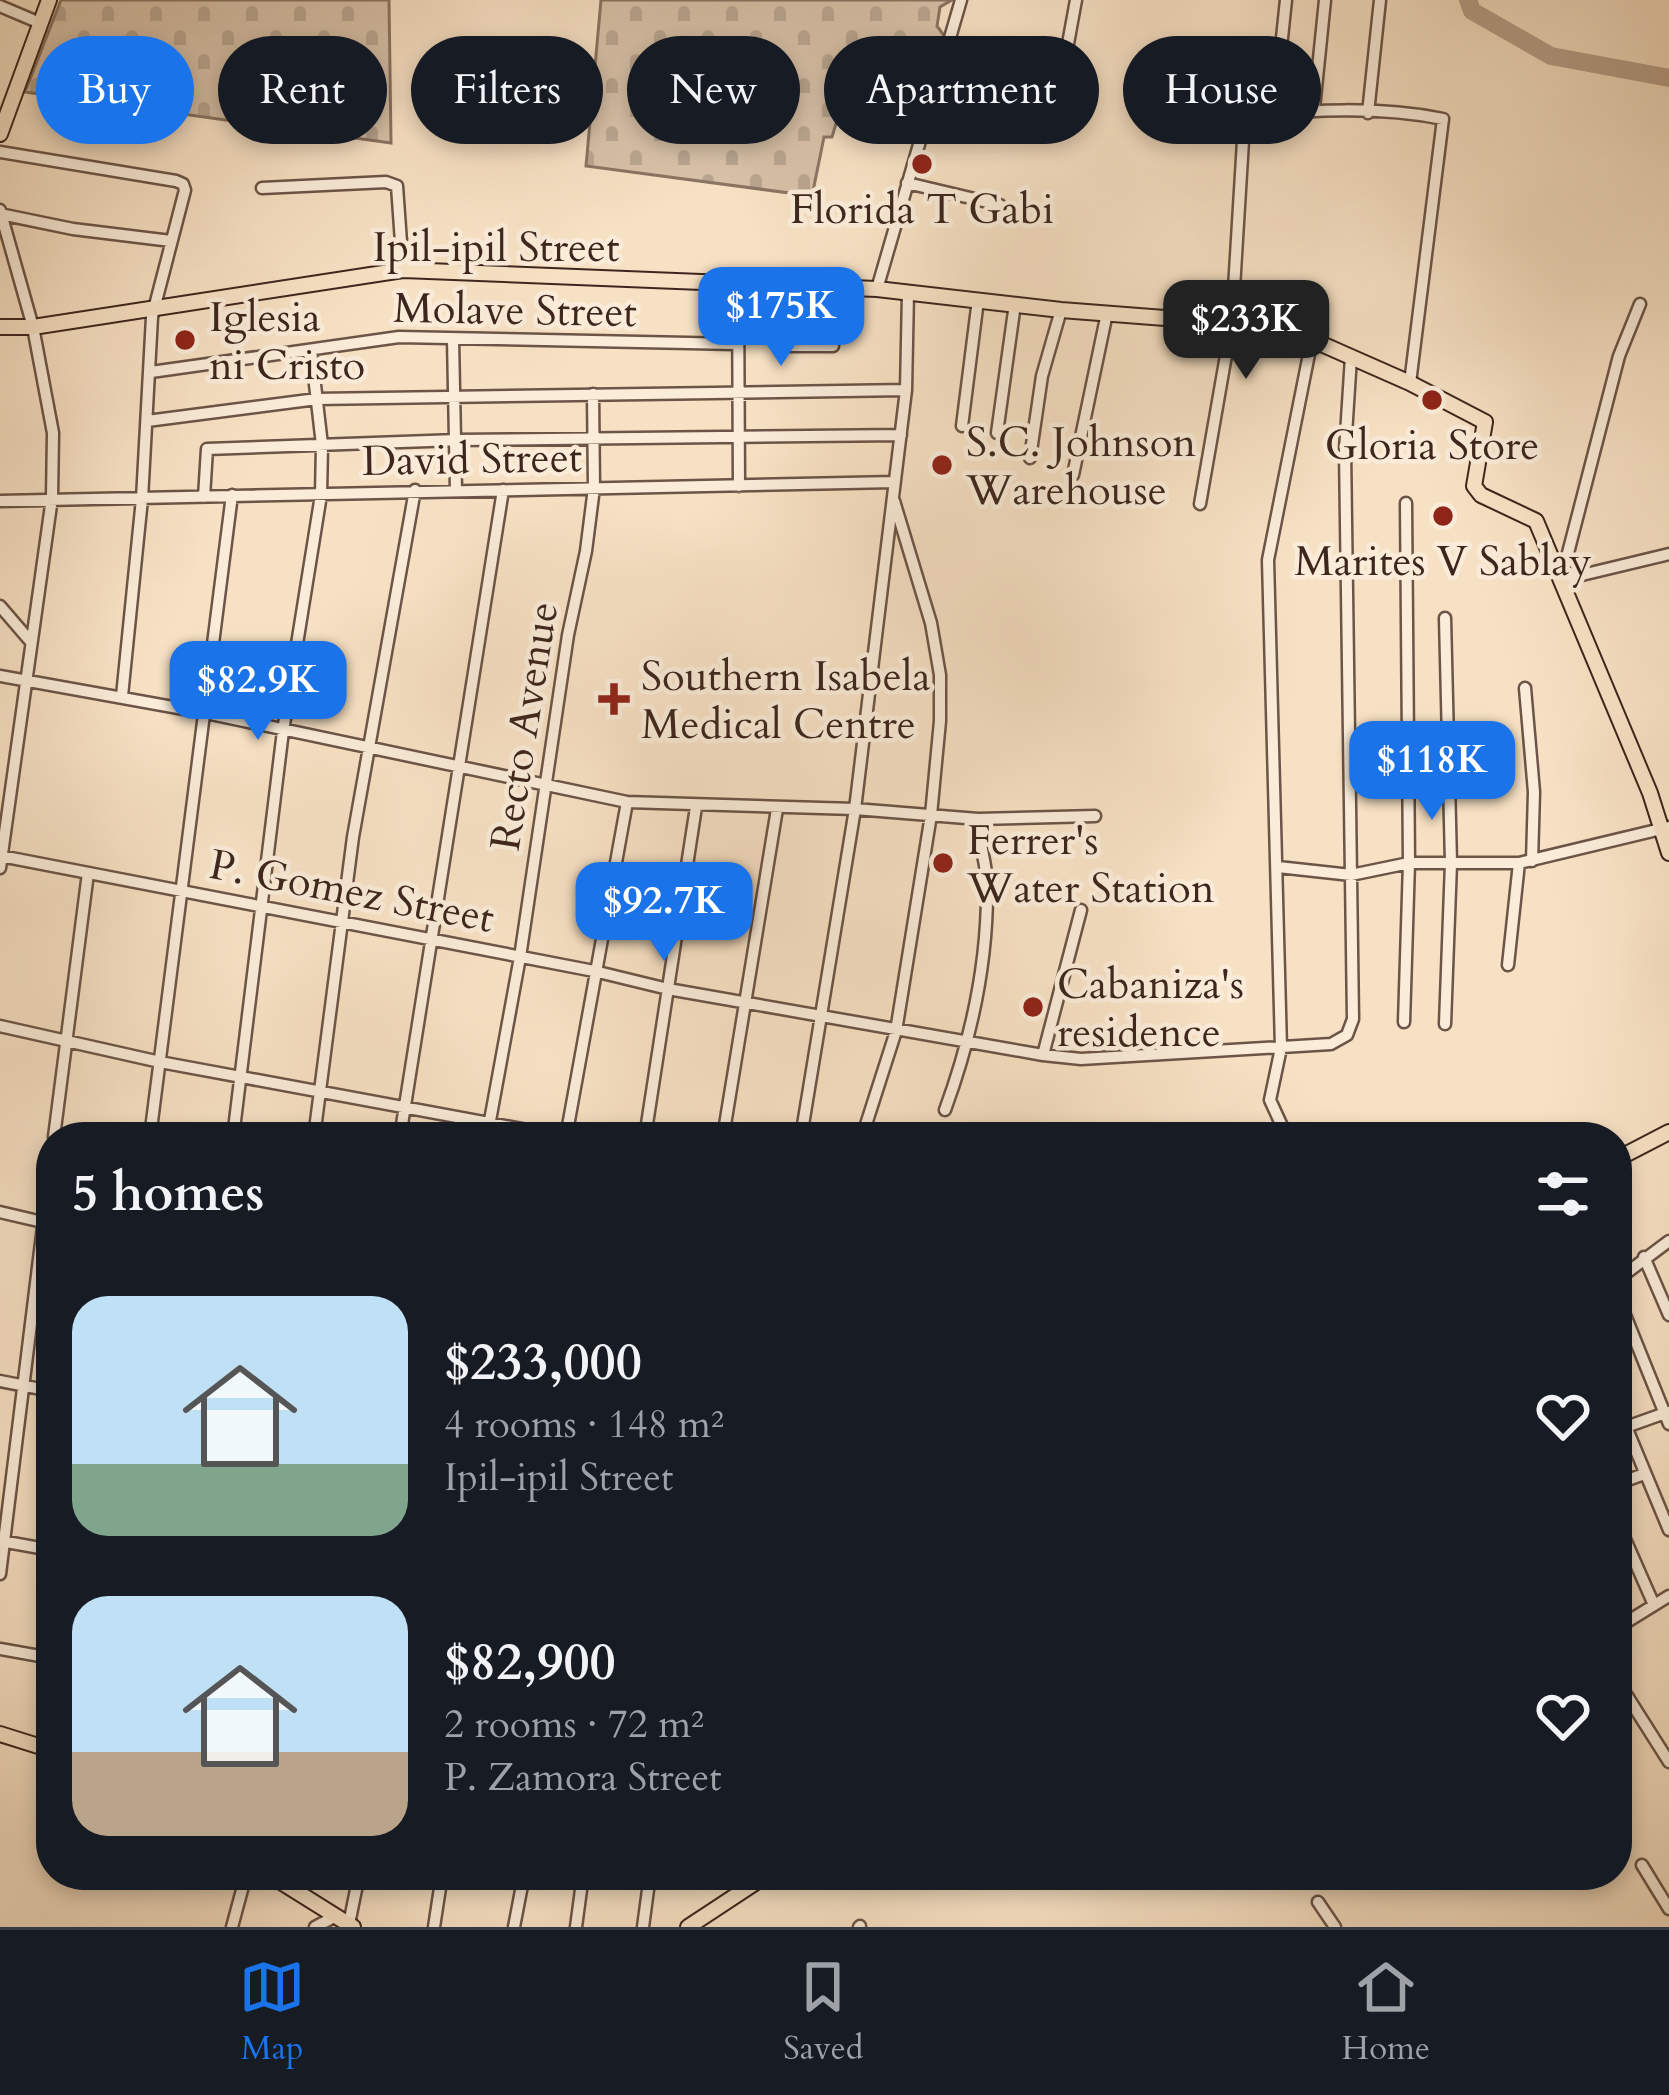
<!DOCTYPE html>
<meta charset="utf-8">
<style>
body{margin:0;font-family:Cardo,serif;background:#242831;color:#f1f3f6;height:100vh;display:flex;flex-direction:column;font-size:45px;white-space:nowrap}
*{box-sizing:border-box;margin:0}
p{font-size:39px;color:#9ea1a6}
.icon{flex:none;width:66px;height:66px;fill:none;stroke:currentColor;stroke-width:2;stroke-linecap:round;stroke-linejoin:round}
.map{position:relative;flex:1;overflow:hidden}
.sheet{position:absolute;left:36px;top:1122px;width:1596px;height:768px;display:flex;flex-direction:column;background:#171b24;border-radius:48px;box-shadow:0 6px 18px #0003}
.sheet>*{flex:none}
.hud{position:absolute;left:36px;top:36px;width:1599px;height:108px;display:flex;gap:24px}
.price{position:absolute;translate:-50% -102px;padding:0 27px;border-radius:24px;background:#1a73e8;color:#fff;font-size:39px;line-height:78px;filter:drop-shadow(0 3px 6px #0008)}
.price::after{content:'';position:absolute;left:50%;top:72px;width:36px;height:27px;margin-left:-18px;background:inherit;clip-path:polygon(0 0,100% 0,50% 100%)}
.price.current{background:#222;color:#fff}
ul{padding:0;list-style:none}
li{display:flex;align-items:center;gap:36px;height:300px;padding:0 36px}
li span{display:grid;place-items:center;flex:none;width:336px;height:240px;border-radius:36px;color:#555}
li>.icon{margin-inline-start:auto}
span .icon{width:144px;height:144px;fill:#fffc;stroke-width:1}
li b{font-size:51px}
h2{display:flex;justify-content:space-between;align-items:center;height:144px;padding:0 36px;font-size:51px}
.tag{padding:0 42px;border-radius:54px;background:#171b24;box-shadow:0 6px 18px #0003;font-size:42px;line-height:108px}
.tag.current{background:#1a73e8;color:#fff}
.tabs{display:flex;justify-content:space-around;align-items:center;height:168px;border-top:3px solid #363941;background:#171b24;font-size:33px;color:#9ea1a6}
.tabs a{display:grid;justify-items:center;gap:6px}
.tabs .current{color:#1a73e8}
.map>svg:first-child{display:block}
.cemetery{fill:url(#cemetery-stones);stroke:#8a7462;stroke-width:3}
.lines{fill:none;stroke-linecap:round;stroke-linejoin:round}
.river{stroke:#b8a18b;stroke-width:18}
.minor-casing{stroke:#6c5547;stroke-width:15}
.major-casing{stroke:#3d261d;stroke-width:18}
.minor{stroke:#faecd9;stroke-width:10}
.major{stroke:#f7e1c4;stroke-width:14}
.poi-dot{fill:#8f2418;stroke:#faecd9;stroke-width:4.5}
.labels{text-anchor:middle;stroke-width:9;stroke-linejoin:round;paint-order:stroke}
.poi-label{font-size:42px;fill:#3d261d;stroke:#faecd9;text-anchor:start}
.street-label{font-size:42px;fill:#3d261d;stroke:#faecd9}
</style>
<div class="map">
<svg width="1669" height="1927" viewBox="0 0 1669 1927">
<defs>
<pattern id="cemetery-stones" width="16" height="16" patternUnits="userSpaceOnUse" patternTransform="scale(3)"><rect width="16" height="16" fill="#d7c1a8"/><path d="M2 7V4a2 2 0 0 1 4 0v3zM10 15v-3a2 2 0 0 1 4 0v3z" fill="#b9a690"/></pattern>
</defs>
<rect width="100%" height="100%" fill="#f7e1c4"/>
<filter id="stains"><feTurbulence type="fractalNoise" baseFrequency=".00167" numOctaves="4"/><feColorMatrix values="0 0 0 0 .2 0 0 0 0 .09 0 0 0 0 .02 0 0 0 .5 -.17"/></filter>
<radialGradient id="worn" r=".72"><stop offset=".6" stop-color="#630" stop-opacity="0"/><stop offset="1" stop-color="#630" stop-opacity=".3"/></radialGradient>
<path class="cemetery" d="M 61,0 L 389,0 L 391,143 L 25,92 Z
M 601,0 L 952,0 L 940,7 L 937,26 L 945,37 L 919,123 L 842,104 L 832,137 L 824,137 L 812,196 L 586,166 Z"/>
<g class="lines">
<path class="river" d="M 1468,0 L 1472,11 L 1551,56 L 1669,78"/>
<g class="minor-casing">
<path id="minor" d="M 0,6 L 40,23
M 936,83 L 1055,115 L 1076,0
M 1314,108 L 1325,0
M 1368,113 L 1380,0
M 1274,114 L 1286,0
M 1216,122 L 1248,119
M 0,152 L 176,181 L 183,184 L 185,190 L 152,317 L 142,499 L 122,696
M 907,183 L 1000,205
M 262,188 L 386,182 L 397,186 L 403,270
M 0,210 L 33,327 L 53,433 L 52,498 L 0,868
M 0,214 L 73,229 L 171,241
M 738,283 L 739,486
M 877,289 L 961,0
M 1640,304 L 1619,356 L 1561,580 L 1669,554
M 738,327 L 778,330 L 786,346 L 833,346
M 453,339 L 456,490
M 151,372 L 399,337 L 736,344
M 147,421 L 317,399 L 906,390
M 962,426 L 978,300
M 997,433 L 1015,304
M 1030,458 L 1042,376 L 1061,310
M 1073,475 L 1107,313
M 204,497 L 207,449 L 457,440 L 901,435
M 0,501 L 894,482
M 1200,504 L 1232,321 L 1243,141 L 1248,119 C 1305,108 1384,107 1443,119 L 1410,383
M 0,606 L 31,642
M 1445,618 L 1451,863 L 1445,1024
M 0,676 L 206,713 L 627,802 L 855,809 L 978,819 L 1095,816
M 1525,688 L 1534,792 L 1532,861
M 1,856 L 594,971 L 668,989 L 1043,1055 L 1081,1059 L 1331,1044 L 1347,1035 L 1353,1019 L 1345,450 L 1351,357
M 1278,867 L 1351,875 L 1409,863 L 1519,863 L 1669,827
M 1508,965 L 1519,863
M 1404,1022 L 1409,863 L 1406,503
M 0,1026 L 160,1062 L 565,1137
M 1043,1055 L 1081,910
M 945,1110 C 971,1039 988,962 987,885 C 987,863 978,842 978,819
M 54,1137 L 88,873
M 150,1137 L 232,495
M 233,1137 L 283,731 L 321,495 L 322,445 L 311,350
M 314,1137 L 353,837 L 415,490
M 400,1137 L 503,490
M 487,1137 L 520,957 L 568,635 L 586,551 L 594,488 L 593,394
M 566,1137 L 627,802
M 645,1137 L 696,807
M 723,1137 L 777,809
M 801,1137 L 855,809 L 906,390 L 908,293
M 862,1137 L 896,1031 L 931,815 L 940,721 L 940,675 L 931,623 L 894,501
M 1287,1137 L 1270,1100 L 1281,1048 L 1268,560 L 1312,339
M 0,1212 L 51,1224
M 1644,1257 L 1669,1315
M 1617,1280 L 1669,1241
M 1617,1295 L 1669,1424
M 0,1381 L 51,1391
M 1617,1405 L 1669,1530
M 1626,1427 L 1668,1412
M 1617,1484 L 1644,1474
M 1617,1521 L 1654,1605
M 1,1541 L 51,1550
M 0,1574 L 51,1162
M 1617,1628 L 1669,1596
M 0,1649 L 51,1658
M 1617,1680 L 1669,1762
M 1642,1865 L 1669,1909
M 1318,1902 L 1335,1927
M 349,1924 L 359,1875
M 232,1927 L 246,1875
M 315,1927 L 336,1916
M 434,1927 L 442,1875
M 514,1927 L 524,1875
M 576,1927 L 583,1875
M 643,1927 L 650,1875
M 859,1927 L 860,1926"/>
</g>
<g class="major-casing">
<path id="major" d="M 0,134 L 49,0
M 0,327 L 33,327 L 403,270 L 877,289 L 1061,310 L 1283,327 L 1410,383 L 1485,422 L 1474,486 L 1481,495 L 1536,521 L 1650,793 L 1669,853
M 1617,1159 L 1669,1132
M 0,1734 L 51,1750
M 270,1875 L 353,1927
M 688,1927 L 767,1875"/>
</g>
<use href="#minor" class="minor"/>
<use href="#major" class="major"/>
</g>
<g class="poi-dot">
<circle cx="922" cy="164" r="12"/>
<circle cx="185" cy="340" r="12"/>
<circle cx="1432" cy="400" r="12"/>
<circle cx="942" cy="465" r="12"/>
<circle cx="1443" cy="516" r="12"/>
<path d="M608 681h12v12h12v12h-12v12h-12v-12h-12v-12h12z"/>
<circle cx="943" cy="863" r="12"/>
<circle cx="1033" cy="1007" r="12"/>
</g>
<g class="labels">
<g class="poi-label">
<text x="922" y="223" text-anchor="middle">Florida T Gabi</text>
<text x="209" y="331">Iglesia<tspan x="209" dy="48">ni Cristo</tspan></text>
<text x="966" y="456">S.C. Johnson<tspan x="966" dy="48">Warehouse</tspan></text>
<text x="1432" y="459" text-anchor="middle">Gloria Store</text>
<text x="1443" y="575" text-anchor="middle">Marites V Sablay</text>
<text x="641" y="690">Southern Isabela<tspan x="641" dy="48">Medical Centre</tspan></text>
<text x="967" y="854">Ferrer's<tspan x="967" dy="48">Water Station</tspan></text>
<text x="1057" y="998">Cabaniza's<tspan x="1057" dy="48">residence</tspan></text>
</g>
<g class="street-label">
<text x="496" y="261">Ipil-ipil Street</text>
<text transform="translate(515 309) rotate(1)" y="15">Molave Street</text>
<text transform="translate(472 458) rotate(-1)" y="15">David Street</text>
<text transform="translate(523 726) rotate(-81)" y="15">Recto Avenue</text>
<text transform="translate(352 890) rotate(11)" y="15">P. Gomez Street</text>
</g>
</g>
<rect width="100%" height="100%" filter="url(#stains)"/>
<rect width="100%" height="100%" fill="url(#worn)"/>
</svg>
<b class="price" style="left:781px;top:369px">$175K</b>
<b class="price current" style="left:1246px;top:382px">$233K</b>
<b class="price" style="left:258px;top:743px">$82.9K</b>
<b class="price" style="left:1432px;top:823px">$118K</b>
<b class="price" style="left:664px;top:964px">$92.7K</b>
<div class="hud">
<a class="tag current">Buy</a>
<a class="tag">Rent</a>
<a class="tag">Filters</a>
<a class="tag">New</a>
<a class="tag">Apartment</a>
<a class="tag">House</a>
</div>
<section class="sheet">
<h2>5 homes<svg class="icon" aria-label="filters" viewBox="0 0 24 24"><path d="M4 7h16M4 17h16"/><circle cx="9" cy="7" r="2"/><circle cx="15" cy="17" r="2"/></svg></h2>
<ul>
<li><span style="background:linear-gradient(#bfe0f5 70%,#7fa58c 0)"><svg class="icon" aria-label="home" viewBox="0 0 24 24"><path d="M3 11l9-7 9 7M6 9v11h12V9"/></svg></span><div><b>$233,000</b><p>4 rooms · 148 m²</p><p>Ipil-ipil Street</p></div><svg class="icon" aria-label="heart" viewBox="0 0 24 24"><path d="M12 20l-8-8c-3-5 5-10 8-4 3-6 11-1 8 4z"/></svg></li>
<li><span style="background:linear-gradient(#bfe0f5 65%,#b9a48a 0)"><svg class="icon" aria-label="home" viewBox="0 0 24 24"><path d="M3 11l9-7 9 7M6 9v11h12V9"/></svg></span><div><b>$82,900</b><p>2 rooms · 72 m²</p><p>P. Zamora Street</p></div><svg class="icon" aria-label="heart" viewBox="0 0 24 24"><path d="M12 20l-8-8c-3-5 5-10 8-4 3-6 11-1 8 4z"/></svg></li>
</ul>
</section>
</div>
<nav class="tabs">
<a class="current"><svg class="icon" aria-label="map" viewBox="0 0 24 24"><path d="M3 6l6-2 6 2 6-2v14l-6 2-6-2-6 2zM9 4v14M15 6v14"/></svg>Map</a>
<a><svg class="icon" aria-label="saved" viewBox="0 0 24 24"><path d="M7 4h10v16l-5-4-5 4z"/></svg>Saved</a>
<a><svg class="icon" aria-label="home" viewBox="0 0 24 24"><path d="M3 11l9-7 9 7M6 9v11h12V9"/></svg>Home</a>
</nav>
